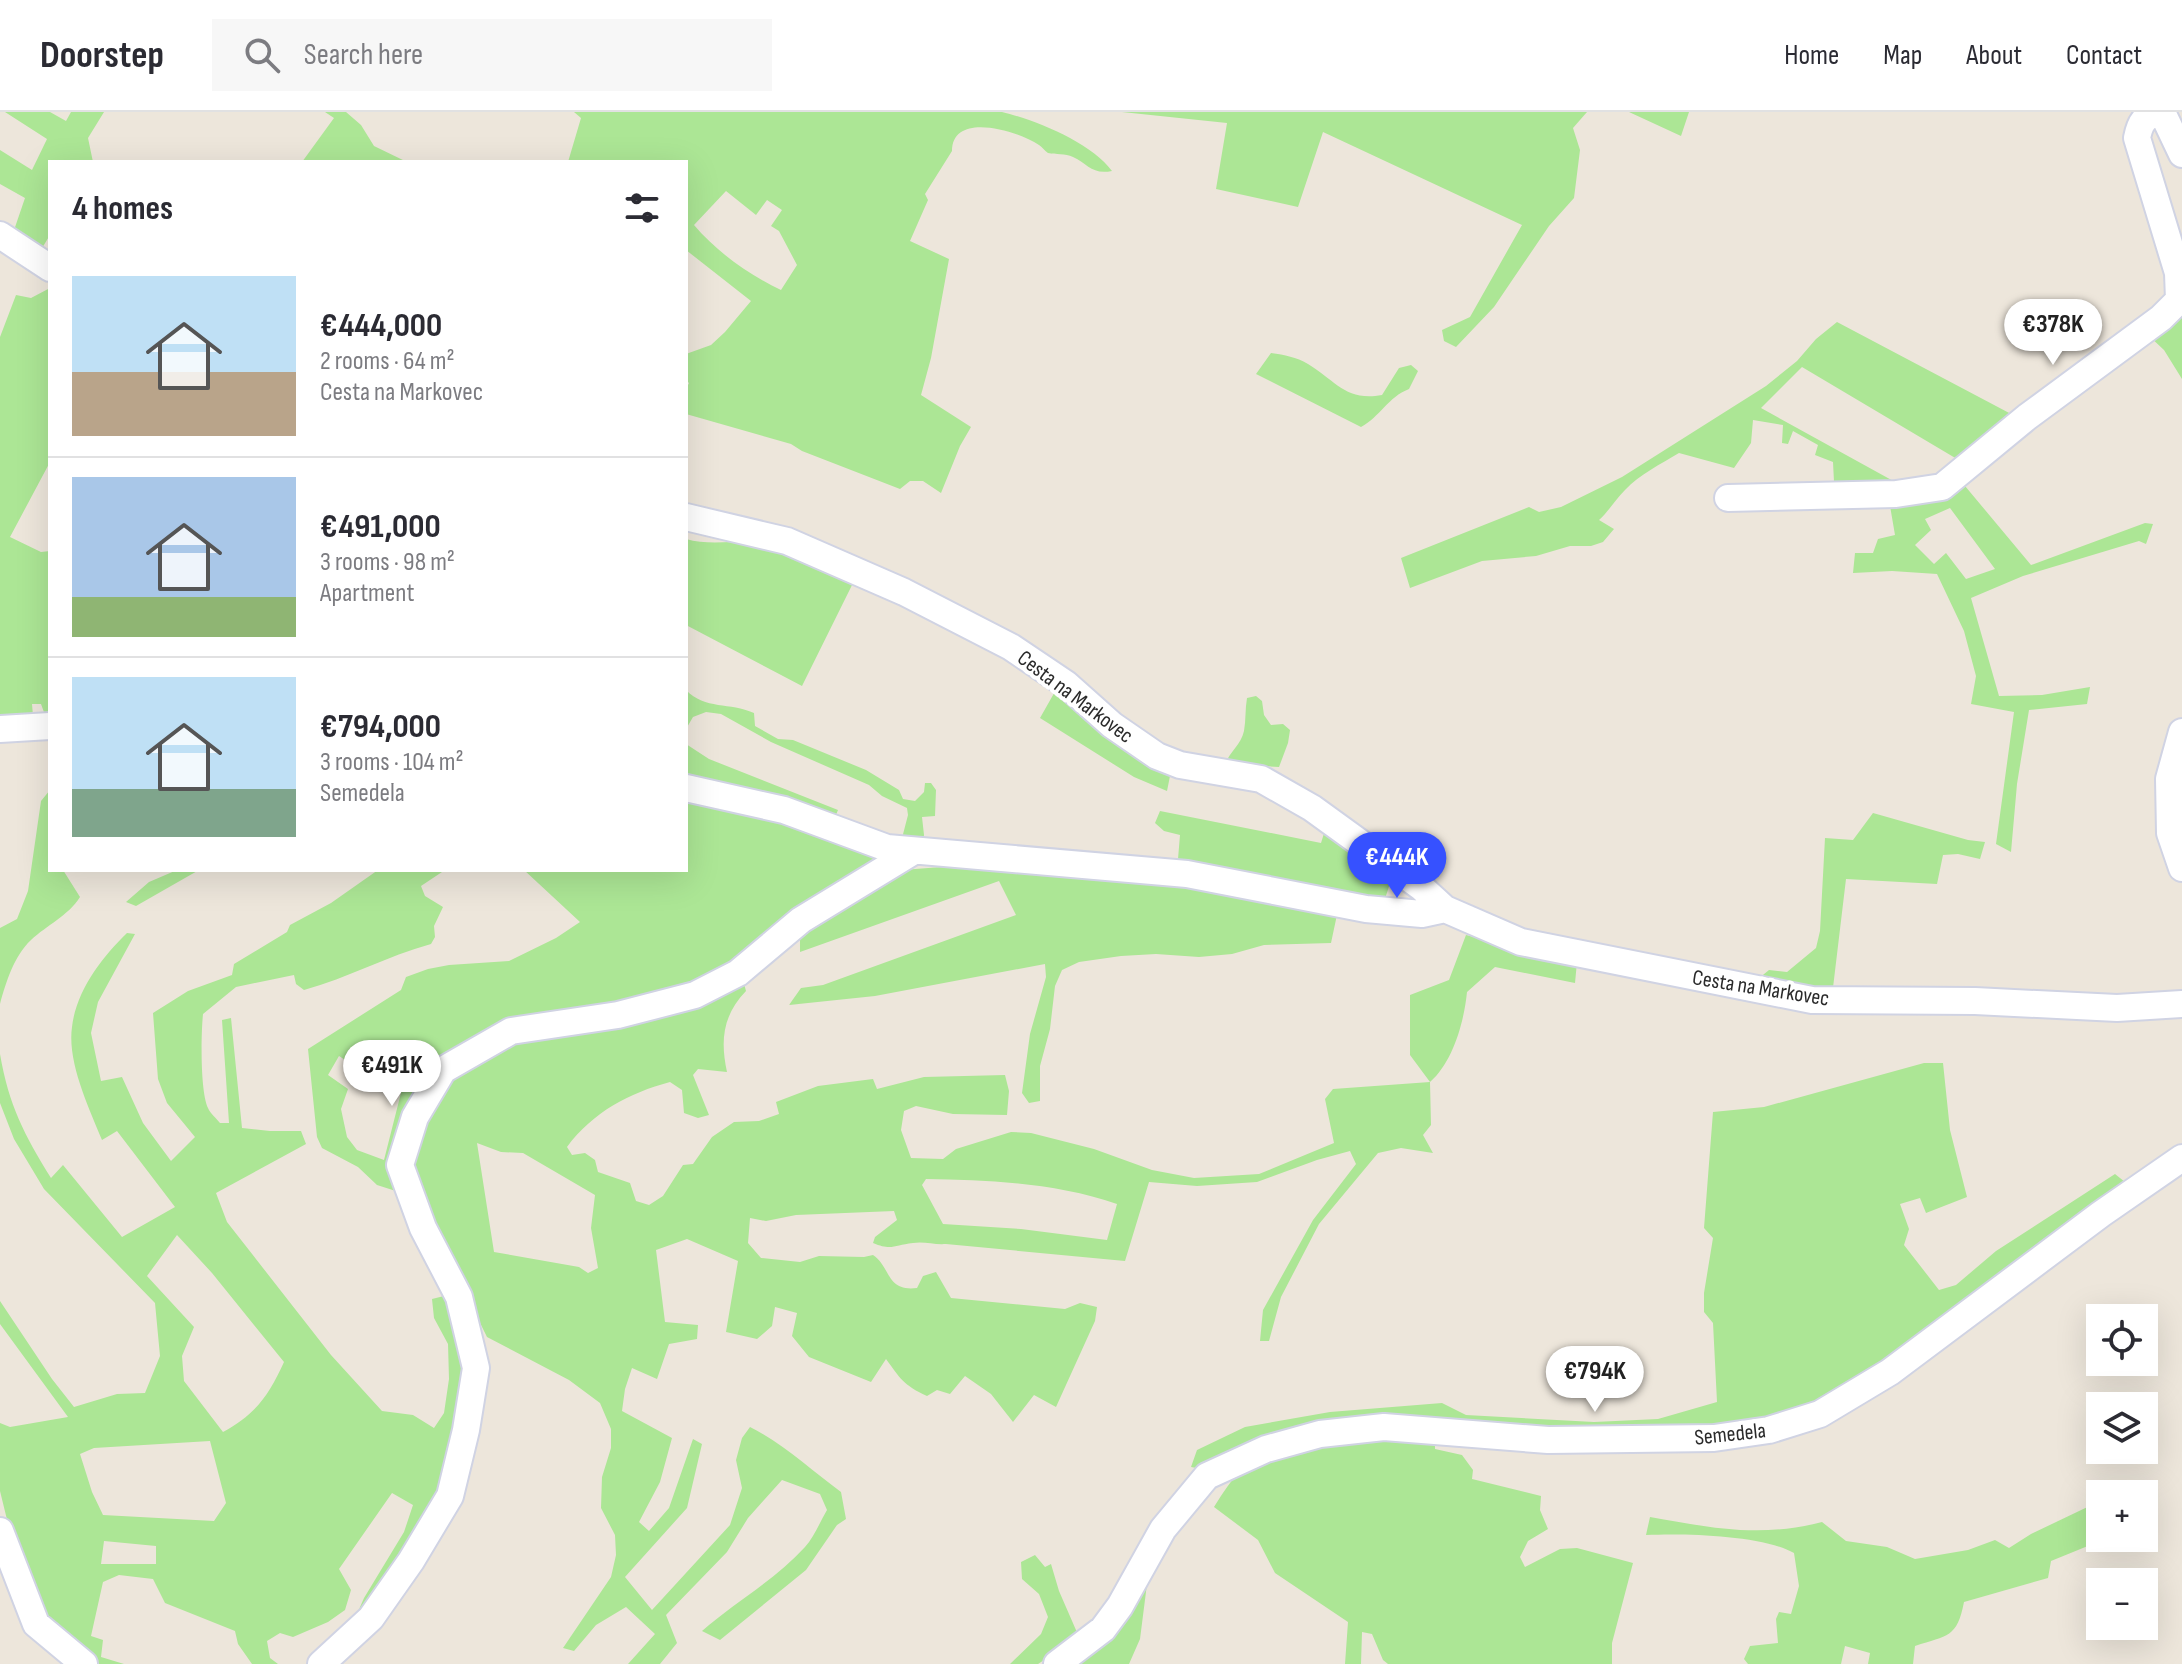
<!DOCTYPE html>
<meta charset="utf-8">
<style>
body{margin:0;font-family:"Sofia Sans Condensed",sans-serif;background:#f7f7f7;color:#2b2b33;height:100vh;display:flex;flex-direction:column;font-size:30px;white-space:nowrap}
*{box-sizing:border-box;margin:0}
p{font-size:26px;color:#7c7c81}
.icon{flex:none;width:44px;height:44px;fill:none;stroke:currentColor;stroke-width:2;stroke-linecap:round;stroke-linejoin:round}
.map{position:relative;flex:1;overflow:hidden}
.side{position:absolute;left:48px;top:48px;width:640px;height:712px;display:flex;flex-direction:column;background:#fff;border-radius:0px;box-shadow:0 8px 32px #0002}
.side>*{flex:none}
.fabs{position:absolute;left:2086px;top:1192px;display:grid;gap:16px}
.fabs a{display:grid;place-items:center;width:72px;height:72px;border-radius:0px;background:#fff;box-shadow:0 8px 32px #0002;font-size:40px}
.price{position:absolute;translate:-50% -68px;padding:0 18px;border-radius:28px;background:#fff;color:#222;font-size:26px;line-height:52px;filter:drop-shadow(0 2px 4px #0008)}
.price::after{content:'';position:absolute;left:50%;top:48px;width:24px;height:18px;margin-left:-12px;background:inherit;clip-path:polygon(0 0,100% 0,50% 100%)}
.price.on{background:#3651ff;color:#fff}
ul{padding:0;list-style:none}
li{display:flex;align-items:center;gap:24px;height:200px;padding:0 24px}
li+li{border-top:2px solid #e1e1e2}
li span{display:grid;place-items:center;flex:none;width:224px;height:160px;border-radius:0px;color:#555}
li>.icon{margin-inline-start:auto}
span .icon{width:96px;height:96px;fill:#fffc;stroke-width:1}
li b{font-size:34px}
h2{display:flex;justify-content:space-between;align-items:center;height:96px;padding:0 24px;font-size:34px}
header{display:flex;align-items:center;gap:48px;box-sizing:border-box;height:112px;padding:0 40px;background:#fff;border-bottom:2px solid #e1e1e2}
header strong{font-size:38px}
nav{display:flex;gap:44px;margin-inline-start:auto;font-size:28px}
.search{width:560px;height:72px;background:#f7f7f7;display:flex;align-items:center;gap:20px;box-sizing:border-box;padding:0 28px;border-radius:0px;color:#7c7c81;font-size:30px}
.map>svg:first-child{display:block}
.green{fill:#ace695;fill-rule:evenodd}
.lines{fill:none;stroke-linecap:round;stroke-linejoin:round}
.street-casing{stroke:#d0d3e3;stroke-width:30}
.street{stroke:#fff;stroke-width:26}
.labels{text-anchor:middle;stroke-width:8;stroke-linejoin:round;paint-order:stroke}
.street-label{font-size:22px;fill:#2a2a2a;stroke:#fff}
</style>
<header>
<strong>Doorstep</strong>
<div class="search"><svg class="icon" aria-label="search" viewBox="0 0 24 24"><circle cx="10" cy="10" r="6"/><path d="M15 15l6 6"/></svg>Search here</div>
<nav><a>Home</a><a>Map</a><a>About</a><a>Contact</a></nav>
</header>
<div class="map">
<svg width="2182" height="1552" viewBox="0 0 2182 1552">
<rect width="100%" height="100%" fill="#ede6db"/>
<path class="green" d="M 5,0 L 50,0 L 66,9 L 71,0 L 104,0 L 88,26 L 93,50 L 50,50 L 50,123 L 39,141 L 12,124 L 25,86 L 0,72 L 0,38 L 32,58 L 47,27 Z
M 325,0 L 346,0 L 361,13 L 374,34 L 407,50 L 302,50 L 334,6 Z
M 574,0 L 1002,0 C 1036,8 1092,31 1112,59 C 1092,63 1088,52 1073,45 C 1065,41 1056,43 1048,41 C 1045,39 1042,35 1039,33 C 1014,17 952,0 952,39 L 925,82 L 928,88 L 910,129 L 949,147 L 931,246 L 921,283 L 971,315 L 960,334 L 941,381 L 923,369 L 910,369 L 900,377 L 802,339 L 791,332 L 686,302 L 686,277 L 689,271 L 686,268 L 686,242 L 711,233 L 725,220 L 751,189 L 686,138 L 686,50 L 568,50 L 581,6 ZM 726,79 L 756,103 L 767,88 L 782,98 L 771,114 L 779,119 L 797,153 L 781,178 C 748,162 718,141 694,113 Z
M 1122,0 L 1587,0 L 1573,16 L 1580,38 L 1574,86 L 1549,114 L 1494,195 L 1456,235 L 1444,229 L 1442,218 L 1470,205 L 1522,113 L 1323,20 L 1298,95 L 1216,77 L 1227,11 Z
M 1629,0 L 1689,0 L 1681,24 Z
M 50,176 L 50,350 L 10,425 L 41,440 L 50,439 L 50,604 L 45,603 L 41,592 L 32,592 L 33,604 L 0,610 L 0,225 L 16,183 L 31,186 Z
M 2182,197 L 2182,267 L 2164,238 L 2148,223 Z
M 1837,210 L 2013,303 L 1962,350 L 1802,255 L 1761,296 L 1906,376 L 1834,370 L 1833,350 L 1815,343 L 1818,333 L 1793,319 L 1788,332 L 1782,331 L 1783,313 L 1753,308 L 1751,331 L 1734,356 L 1679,341 C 1661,352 1640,362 1625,378 C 1615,388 1609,399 1599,408 L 1614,417 L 1603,430 L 1591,434 L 1570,434 L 1536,444 L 1482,449 L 1410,476 L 1401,446 L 1529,395 L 1539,400 L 1561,395 L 1622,365 L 1766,274 L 1797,249 L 1816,227 Z
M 1271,241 C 1285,243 1296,245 1308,252 C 1335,268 1346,290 1382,283 L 1399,256 L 1411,253 L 1418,259 L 1409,277 C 1388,285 1380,305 1361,315 L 1256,262 Z
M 1960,368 L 2031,453 L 2145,411 L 2153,412 L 2146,432 L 2139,429 L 2023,464 L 1971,486 L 1999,584 L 2042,583 L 2090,575 L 2087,592 L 2029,598 L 2017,672 L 2011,740 L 1996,732 L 2014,600 L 1971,592 L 1976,564 L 1964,519 L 1937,462 L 1892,459 L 1853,461 L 1855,441 L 1873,441 L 1878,427 L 1895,423 L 1889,388 ZM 1950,396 L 1995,457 L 1966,467 L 1946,441 L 1934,452 L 1915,433 L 1931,418 L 1925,407 Z
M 686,427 C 709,434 736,428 761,430 C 784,433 831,456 856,465 L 802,574 L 686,513 Z
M 1057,576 L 1171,659 L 1167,679 L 1134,665 L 1040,606 Z
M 686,578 C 705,598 730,590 754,601 L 755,614 L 778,627 L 793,628 L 866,658 L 899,678 L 903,687 L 915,689 L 924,680 L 925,671 L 931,671 L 936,678 L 935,704 L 922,705 L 924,723 L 922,737 L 901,730 L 908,703 L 907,696 L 882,684 L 869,673 L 771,630 L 721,602 L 706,600 L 693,605 L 686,617 Z
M 1256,584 L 1262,589 L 1264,603 L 1271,613 L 1283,612 L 1290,618 L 1288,631 L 1279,655 C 1260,653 1244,656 1225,653 C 1229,640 1241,633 1244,619 C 1246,608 1245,597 1247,586 Z
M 686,632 L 709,647 L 838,698 L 833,710 L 686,668 Z
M 50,678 L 50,758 L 63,758 L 80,785 C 68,804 47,813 31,828 C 14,844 6,870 0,892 L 0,816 L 17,807 L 28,779 L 41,689 Z
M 686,684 L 740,696 L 873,737 L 873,755 L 695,875 L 437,954 L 402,1081 L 377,1073 L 358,1055 L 322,1036 L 317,1025 L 308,937 L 401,878 L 406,865 L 428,857 L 449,853 L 509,849 L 556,826 L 580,810 L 524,758 L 686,758 ZM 371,935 L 409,939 L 403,973 L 384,1048 L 357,1038 L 347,1025 L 341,997 L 348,977 L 328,963 L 339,944 L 353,953 L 360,942 Z
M 1160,699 L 1321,731 L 1326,715 L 1393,762 L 1383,793 L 1177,759 L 1180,723 L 1164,719 L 1155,711 Z
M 1873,701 L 1968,728 L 1985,730 L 1980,747 L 1958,742 L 1943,743 L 1937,772 L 1846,767 L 1832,884 L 1747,876 L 1769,858 L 1787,860 L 1816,836 L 1820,819 L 1825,726 L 1853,728 Z
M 981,752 L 1118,770 L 1205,776 L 1338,798 L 1331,831 L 1264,833 L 1232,842 L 1199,845 L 1156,842 L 1121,844 L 1079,850 L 1062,858 L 1055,874 L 1050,917 L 1040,954 L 1040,989 L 1029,991 L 1022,981 L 1030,922 L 1046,865 L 1045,852 L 875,884 L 789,893 L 801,876 L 823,873 L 1016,803 L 999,769 L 800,840 L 800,823 L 902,758 Z
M 177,758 L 199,758 L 136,794 L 126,790 L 149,770 Z
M 378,758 L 445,758 L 421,774 L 425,784 L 443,795 L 434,814 L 435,825 L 431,832 C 387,844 348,866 304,878 L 296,872 L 294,863 L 236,875 L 203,902 C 201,922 200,979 208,996 C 210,1001 217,1007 220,1011 L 229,1011 L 222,908 L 231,906 L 242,1016 L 270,1019 L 301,1019 L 306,1032 L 216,1081 L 227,1110 L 331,1243 L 382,1299 L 413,1303 L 434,1316 L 444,1301 L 449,1267 L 448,1232 L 434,1206 L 432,1187 L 448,1183 L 464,1221 L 462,1303 L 432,1405 L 330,1540 L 323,1531 L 357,1502 L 364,1486 L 404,1420 L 413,1393 L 392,1381 L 339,1457 L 351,1478 L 345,1498 L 328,1510 L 293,1525 L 280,1521 L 267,1529 L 270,1546 L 278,1552 L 252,1552 L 238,1532 L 235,1519 L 165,1491 L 153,1467 L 119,1463 L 103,1470 L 91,1524 L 103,1528 L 101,1545 L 124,1552 L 93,1552 L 57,1528 L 23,1473 L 0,1379 L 0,1311 L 10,1315 L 68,1305 L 0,1212 L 0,1189 L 52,1267 L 74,1295 L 117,1282 L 145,1281 L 160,1244 L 155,1191 L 44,1077 L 14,1027 L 0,991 L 0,942 C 9,994 24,1022 51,1066 L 63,1053 L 122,1125 L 175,1095 L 117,1019 L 102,1028 C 89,996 67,950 72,915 C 76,879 102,845 127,821 L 135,822 L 98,890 L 91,921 L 101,969 L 122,965 L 143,1011 L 171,1049 L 195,1025 L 167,991 L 158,967 L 153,901 L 188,879 L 232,863 L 234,852 L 287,820 L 290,813 L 331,791 ZM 177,1123 L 212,1161 L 284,1250 C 269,1283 256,1302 223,1320 L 184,1269 L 182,1244 L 194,1215 L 147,1164 ZM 210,1329 L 226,1391 L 214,1409 L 103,1403 L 92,1380 L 80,1342 L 94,1336 ZM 104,1429 L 156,1434 L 156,1452 L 101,1452 Z
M 1466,823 L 1577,850 L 1575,871 L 1495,855 L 1467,880 C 1464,910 1453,950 1430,970 L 1431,1013 L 1423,1023 L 1433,1041 L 1401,1036 L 1378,1041 L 1319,1112 L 1281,1185 L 1269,1229 L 1260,1229 L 1263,1198 L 1313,1108 L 1356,1052 L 1350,1039 L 1317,1048 L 1257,1070 L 1197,1074 L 1149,1070 L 1125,1149 L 946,1132 C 934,1133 924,1129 913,1131 C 894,1133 892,1139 873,1131 L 875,1125 L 897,1108 L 894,1099 L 796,1103 L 766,1109 L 750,1106 L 748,1131 L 761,1146 L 800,1150 L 819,1144 L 864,1145 L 873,1143 C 891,1155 886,1180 917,1176 L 923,1164 L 936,1160 L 951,1186 L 1065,1197 L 1080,1191 L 1097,1195 L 1095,1209 L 1056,1295 L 1034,1283 L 1013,1310 L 991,1282 L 965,1264 L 950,1282 L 937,1278 L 927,1284 C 903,1273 900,1266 886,1247 L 871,1270 L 809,1245 L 792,1224 L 797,1201 L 775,1195 L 772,1214 L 757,1227 L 726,1220 L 738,1149 L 687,1127 L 656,1138 L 665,1210 L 698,1213 L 697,1227 L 669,1232 L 657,1267 L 632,1256 L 625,1277 L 622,1299 L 672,1326 L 660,1370 L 639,1410 L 649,1419 L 669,1396 L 693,1327 L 702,1332 L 687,1396 L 625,1465 L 652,1498 L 730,1413 L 742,1376 L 736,1348 L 742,1326 L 750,1315 C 784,1332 811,1358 841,1380 L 846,1407 L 837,1413 L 806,1458 L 720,1528 L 702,1519 C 735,1490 775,1468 805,1435 C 814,1425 820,1410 827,1398 L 820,1382 L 782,1368 L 748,1406 L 727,1440 L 666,1503 L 677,1531 L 660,1552 L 628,1552 L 655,1522 L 626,1495 L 596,1513 L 574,1539 L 563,1536 L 611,1465 L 616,1443 L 615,1423 L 601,1396 L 602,1365 L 611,1336 L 611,1317 L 600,1291 L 569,1268 L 487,1225 L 440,1130 L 410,1054 L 443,968 L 491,934 L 743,868 L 746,879 C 723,903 720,928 727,960 L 698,957 L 693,963 L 709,1003 L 698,1006 L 684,1001 L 682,978 L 670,970 C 629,981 593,1000 567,1035 L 572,1043 L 585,1041 L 595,1048 L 598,1060 L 630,1071 L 636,1089 L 649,1093 L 663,1084 L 683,1053 L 693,1052 L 712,1025 L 734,1010 L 759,1009 L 779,1002 L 776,990 L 818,974 L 873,967 L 877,977 L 924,965 L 1005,963 L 1009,979 L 1007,1003 L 953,1002 L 916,994 L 904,999 L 901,1018 L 911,1046 L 943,1047 L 956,1037 L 1011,1020 L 1031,1021 L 1094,1037 L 1152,1058 L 1194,1066 L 1259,1062 L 1334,1031 L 1325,987 L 1333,977 L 1430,970 L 1410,943 L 1410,883 L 1449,868 ZM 477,1031 L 501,1040 L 523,1041 L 595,1083 L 591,1116 L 598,1156 L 588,1161 L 579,1155 L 494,1140 ZM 926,1067 C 990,1068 1056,1071 1117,1092 L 1107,1128 L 1021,1117 L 943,1112 L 922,1073 Z
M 1924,951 L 1943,951 L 1950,1018 L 1967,1085 L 1926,1101 L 1920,1086 L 1900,1092 L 1909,1117 L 1904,1133 L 1939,1178 L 1956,1173 L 1996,1139 L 2115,1062 L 2130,1074 L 2015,1161 L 1804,1302 L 1718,1318 L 1255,1328 L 1228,1339 L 1202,1357 L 1191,1355 L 1197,1338 L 1245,1315 L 1330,1300 L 1442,1291 L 1466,1303 L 1594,1310 L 1658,1307 L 1717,1290 L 1713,1211 L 1704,1200 L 1704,1181 L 1713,1126 L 1704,1116 L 1713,1000 L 1764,995 Z
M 1387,1321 L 1435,1329 L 1435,1337 L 1462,1343 L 1473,1358 L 1472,1367 L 1541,1384 L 1540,1398 L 1548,1417 L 1528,1429 L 1520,1445 L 1525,1455 L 1560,1437 L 1577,1436 L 1633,1451 L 1612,1531 L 1612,1552 L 1388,1552 L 1383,1548 L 1372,1522 L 1362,1520 L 1361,1552 L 1345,1552 L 1348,1510 L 1275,1461 L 1258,1428 L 1214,1395 C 1223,1381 1231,1367 1244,1356 C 1275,1330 1348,1327 1387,1321 Z
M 2100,1389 L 2100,1426 L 2105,1427 L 2051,1449 L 2048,1466 L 1964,1490 C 1957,1526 1948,1523 1915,1534 L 1913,1552 L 1868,1552 L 1870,1541 L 1845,1534 L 1841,1552 L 1748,1552 L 1744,1547 L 1750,1534 L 1778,1531 L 1776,1507 L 1779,1500 L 1791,1502 L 1799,1474 L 1794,1441 C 1763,1423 1683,1421 1646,1423 L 1650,1405 C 1712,1416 1760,1426 1822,1410 L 1846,1429 L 1887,1435 L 1915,1447 L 1968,1438 L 1995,1428 L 2009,1436 L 2031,1422 Z
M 1035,1443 L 1045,1455 L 1051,1452 L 1059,1479 L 1079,1525 L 1038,1552 L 1010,1552 L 1041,1522 L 1048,1505 L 1039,1482 L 1022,1467 L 1021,1450 Z
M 1140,1466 L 1147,1472 L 1140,1527 L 1129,1552 L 1074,1552 Z"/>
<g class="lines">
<g class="street-casing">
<path id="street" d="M 2162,0 L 2182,42
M 0,123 L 50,156
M 1728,386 L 1896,382 L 1942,375 L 2027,305 L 2161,206 L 2179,188 L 2178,161 L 2137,26 C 2140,10 2145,3 2161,0
M 686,405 L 787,429 L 904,480 L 1011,535 L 1066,572 L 1112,613 L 1157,644 L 1180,653 L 1261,667 L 1312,696 L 1421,775 L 1445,797 L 1521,830 L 1812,888 L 1975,889 L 2117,896 L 2182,892
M 0,617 L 50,614
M 2182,620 L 2169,667 L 2170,721 L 2182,756
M 686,676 L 784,698 L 887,736 L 1187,762 L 1366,797 L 1422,802 L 1445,797
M 0,1419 L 36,1512 L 84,1552
M 321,1552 L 371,1506 L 411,1449 L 450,1384 L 466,1318 L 476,1256 L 459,1185 L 423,1116 L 400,1053 L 415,1005 L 443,958 L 511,919 L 618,903 L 695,883 L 738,861 L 801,808 L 914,739
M 1057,1552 L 1103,1517 L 1120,1494 L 1163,1417 L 1207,1364 L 1266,1337 L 1320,1322 L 1384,1315 L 1548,1328 L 1714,1326 L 1769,1318 L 1820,1302 L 1890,1260 L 2101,1102 L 2182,1046"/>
</g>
<use href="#street" class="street"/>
</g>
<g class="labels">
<g class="street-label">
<text transform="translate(1076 584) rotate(37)" y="8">Cesta na Markovec</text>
<text transform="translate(1761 875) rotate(9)" y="8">Cesta na Markovec</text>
<text transform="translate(1730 1321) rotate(-6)" y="8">Semedela</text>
</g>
</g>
</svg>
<div class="fabs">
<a><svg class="icon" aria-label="locate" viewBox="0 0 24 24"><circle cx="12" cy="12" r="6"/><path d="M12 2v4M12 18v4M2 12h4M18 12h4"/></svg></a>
<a><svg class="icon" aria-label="layers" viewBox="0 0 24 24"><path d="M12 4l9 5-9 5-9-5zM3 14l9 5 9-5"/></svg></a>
<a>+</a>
<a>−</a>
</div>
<b class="price" style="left:2053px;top:255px">€378K</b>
<b class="price on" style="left:1397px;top:788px">€444K</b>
<b class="price" style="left:392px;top:996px">€491K</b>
<b class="price" style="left:1595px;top:1302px">€794K</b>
<section class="side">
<h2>4 homes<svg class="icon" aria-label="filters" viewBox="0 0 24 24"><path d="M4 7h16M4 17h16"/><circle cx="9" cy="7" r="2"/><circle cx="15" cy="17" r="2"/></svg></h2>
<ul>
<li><span style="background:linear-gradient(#bfe0f5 60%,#b9a48a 0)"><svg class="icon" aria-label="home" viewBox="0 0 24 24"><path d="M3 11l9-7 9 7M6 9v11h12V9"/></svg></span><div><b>€444,000</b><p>2 rooms · 64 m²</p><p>Cesta na Markovec</p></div></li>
<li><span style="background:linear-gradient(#a9c7e8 75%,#8fb573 0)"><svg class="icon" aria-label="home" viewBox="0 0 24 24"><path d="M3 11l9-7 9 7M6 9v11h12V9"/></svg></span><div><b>€491,000</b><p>3 rooms · 98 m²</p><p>Apartment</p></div></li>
<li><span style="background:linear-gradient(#bfe0f5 70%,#7fa58c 0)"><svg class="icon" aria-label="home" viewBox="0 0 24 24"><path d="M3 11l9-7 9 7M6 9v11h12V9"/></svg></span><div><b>€794,000</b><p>3 rooms · 104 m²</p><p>Semedela</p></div></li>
</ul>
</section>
</div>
